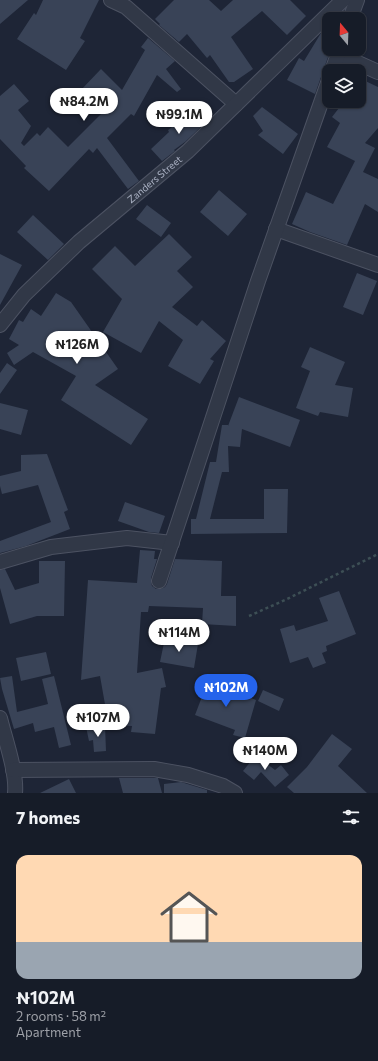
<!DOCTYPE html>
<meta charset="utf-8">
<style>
body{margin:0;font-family:Commissioner,sans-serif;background:#232934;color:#f1f3f6;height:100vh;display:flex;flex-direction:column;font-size:15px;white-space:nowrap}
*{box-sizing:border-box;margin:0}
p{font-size:13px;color:#9ea1a8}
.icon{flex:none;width:22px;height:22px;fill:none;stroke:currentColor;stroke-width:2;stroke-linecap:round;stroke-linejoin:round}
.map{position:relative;height:793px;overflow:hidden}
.details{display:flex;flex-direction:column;background:#161c28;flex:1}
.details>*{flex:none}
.needle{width:26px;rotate:341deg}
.tools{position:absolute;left:322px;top:12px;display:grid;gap:8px}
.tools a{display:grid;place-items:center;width:44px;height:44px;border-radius:8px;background:#161c28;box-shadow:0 1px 3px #0004,0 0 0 1px #353a45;font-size:20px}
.price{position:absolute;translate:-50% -34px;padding:0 9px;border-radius:14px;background:#fff;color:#222;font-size:13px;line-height:26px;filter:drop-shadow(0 1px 2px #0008)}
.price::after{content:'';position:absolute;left:50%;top:24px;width:12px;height:9px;margin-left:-6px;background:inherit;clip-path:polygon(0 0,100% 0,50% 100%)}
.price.current{background:#2563eb;color:#fff}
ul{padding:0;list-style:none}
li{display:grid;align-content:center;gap:8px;height:212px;padding:0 16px}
li span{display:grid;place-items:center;height:124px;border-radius:12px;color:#555}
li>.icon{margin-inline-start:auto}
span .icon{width:72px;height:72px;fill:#fffc;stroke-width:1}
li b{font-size:17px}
h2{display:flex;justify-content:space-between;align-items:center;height:48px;padding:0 16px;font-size:17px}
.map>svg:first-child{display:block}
.building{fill:#394357}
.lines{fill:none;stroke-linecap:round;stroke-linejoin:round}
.street-casing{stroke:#4c5262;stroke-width:16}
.path{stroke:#3d4f55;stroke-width:2.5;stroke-dasharray:3 3;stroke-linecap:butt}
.street{stroke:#313847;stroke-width:14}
.labels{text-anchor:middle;stroke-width:3.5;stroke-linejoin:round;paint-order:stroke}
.street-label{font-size:10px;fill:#abb2c4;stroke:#171d2b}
</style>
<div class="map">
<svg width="378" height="793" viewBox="0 0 378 793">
<rect width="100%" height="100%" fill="#1e2536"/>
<path class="building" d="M 0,0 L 28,0 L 0,24 Z
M 43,0 L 99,0 L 80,38 L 85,41 L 66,70 L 17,39 L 34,13 L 36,15 Z
M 174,0 L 209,0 L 221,11 L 233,0 L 290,0 L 306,16 L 287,35 L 262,11 L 231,37 L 253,69 L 234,82 L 229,82 L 210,55 L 207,58 L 187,34 L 179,42 L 159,25 L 160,24 L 155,19 Z
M 329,26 L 329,49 L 331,49 L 324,68 L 324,73 L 321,77 L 315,94 L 287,80 L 299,58 L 304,61 L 321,33 Z
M 148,38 L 175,61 L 166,69 L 181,89 L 177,92 L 157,75 L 134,116 L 131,114 L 107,138 L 139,181 L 128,189 L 97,148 L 93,153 L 89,149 L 49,191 L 24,168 L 26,166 L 0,139 L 0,96 L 14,84 L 29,101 L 18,110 L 31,126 L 21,143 L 24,146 L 37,133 L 40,136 L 48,127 L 68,147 L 102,113 L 80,91 L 101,69 L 122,90 L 145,50 L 141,47 Z
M 359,78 L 378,87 L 378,128 L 365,143 L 375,148 L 363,172 L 378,179 L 378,212 L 365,204 L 347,245 L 310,232 L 292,224 L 306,192 L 333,204 L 355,161 L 327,147 L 340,123 L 332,117 L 339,108 L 342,101 L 359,101 Z
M 262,107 L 298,134 L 283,154 L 258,135 L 263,131 L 253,116 Z
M 197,109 L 206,122 L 185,142 L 174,150 L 175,151 L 162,161 L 151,149 L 169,132 L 168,130 Z
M 219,190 L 247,214 L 228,236 L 200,212 Z
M 147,205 L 171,223 L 161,237 L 136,219 Z
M 33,215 L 64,244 L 48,260 L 17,232 Z
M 169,234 L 192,257 L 177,271 L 193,287 L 172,307 L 197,326 L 202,320 L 226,341 L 210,359 L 214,361 L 200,384 L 168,366 L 183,340 L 159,321 L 141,353 L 103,332 L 122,299 L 92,269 L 115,246 L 135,266 Z
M 0,254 L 22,265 L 0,305 Z
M 357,273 L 377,281 L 363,315 L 343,307 Z
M 56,293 L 71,302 L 118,369 L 95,385 L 148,419 L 131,445 L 61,400 L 76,376 L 33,352 L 14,365 L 7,353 L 19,345 L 9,339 L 19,320 L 23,322 L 31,309 L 41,316 Z
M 310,347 L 345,362 L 335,385 L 353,388 L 348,417 L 320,412 L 318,416 L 296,408 L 310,371 L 301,367 Z
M 7,363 L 17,370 L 0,394 L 0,373 Z
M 239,397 L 300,420 L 290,447 L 242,429 L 240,447 L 228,446 L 229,472 L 222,472 L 210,519 L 264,519 L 264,489 L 288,489 L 287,533 L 191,534 L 191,519 L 196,519 L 210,462 L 216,462 L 222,425 L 228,425 L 228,426 Z
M 0,403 L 28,410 L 21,435 L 0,429 Z
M 47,454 L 68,510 L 64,512 L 70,529 L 26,546 L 0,553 L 0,541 L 51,522 L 38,485 L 2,494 L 0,486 L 0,476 L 21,471 L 21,455 Z
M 125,502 L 165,516 L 159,533 L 149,532 L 118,521 Z
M 140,550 L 155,551 L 154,559 L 157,559 L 151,578 L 151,582 L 152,586 L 156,589 L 161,589 L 165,587 L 167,584 L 175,559 L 222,561 L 221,596 L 236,596 L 236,626 L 202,624 L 203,608 L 149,606 L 148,612 L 141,612 L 137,673 L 162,668 L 166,687 L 161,688 L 155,734 L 131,732 L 132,726 L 106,725 L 106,710 L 100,676 L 81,680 L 88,580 L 137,583 Z
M 39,561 L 65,561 L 64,616 L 37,616 L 10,624 L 0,588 L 0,570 L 5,569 L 15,590 L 39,583 Z
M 339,591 L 356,634 L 326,646 L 327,651 L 322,653 L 326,663 L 313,668 L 308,657 L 290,663 L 280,629 L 294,625 L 296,631 L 328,621 L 319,598 Z
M 165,638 L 198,644 L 194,668 L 160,662 Z
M 46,652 L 51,674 L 21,681 L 16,658 Z
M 12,676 L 17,712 L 48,704 L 42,679 L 54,676 L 71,745 L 59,748 L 54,727 L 35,732 L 33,723 L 14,729 L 2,689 L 0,678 Z
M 208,681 L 256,700 L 245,738 L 233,735 L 235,730 L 195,715 Z
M 263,690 L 284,699 L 279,711 L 258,701 Z
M 105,726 L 106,751 L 94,752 L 93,740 L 89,741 L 86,727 Z
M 332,734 L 352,749 L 338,766 L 367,793 L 294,793 L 287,787 L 307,767 Z
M 254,754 L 275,770 L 281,765 L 289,775 L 275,787 L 261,772 L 254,780 L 243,771 L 251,761 L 249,759 Z
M 119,778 L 158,778 L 162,793 L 123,793 Z
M 69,779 L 76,793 L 40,793 Z
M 181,782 L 207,790 L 207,793 L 164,793 L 164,784 Z"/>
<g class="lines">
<g class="street-casing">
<g id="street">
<path d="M 111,0 L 126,7 L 236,104"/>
<path d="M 350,19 L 357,0"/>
<path d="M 338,54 L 378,72"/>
<path d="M 332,71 L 340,49"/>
<path d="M 276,229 L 378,265"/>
<path id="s1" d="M 0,325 L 24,295 L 79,242 L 188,151 L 343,0"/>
<path d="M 0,562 L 51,547 L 127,538 L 172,543"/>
<path d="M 159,581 L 258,281 L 329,80"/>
<path d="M 0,718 C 5,739 17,772 15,793"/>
<path d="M 13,770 L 154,769 L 188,775 L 223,786 L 235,793"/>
</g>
</g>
<path class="path" d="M 249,616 L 285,600 L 378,554"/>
<use href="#street" class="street"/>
</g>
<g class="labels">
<g class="street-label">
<text dy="4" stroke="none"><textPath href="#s1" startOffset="213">Zanders Street</textPath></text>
</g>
</g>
</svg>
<div class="tools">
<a><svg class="needle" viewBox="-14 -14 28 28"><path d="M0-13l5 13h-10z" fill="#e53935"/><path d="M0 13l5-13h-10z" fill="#9ea1a8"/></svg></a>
<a><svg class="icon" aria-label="layers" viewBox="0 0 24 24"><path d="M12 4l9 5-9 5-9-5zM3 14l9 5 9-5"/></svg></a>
</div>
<b class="price" style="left:84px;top:122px">₦84.2M</b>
<b class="price" style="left:179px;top:135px">₦99.1M</b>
<b class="price" style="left:77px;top:365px">₦126M</b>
<b class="price" style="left:179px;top:653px">₦114M</b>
<b class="price current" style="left:226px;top:708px">₦102M</b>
<b class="price" style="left:98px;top:738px">₦107M</b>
<b class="price" style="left:265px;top:771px">₦140M</b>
</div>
<section class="details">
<h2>7 homes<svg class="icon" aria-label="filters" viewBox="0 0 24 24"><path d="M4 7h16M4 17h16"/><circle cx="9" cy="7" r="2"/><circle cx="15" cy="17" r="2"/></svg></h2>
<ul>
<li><span style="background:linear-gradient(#ffd9b3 70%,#9aa5b1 0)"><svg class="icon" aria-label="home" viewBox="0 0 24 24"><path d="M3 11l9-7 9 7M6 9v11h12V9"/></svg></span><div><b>₦102M</b><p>2 rooms · 58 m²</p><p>Apartment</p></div></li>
</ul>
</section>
